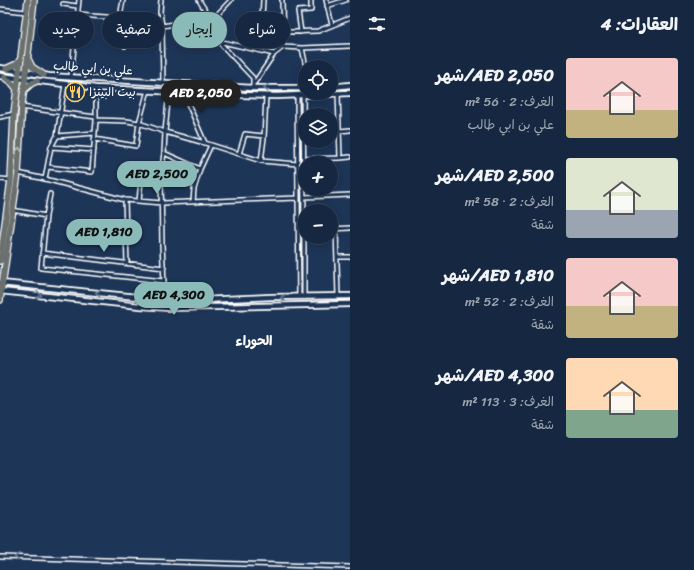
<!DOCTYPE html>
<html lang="ar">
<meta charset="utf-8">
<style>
body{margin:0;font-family:Sriracha,"Playpen Sans Arabic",sans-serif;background:#23344c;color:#f1f3f6;direction:rtl;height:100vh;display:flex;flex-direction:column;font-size:15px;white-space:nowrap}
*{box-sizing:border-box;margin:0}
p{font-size:13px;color:#9ea6b1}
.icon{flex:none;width:22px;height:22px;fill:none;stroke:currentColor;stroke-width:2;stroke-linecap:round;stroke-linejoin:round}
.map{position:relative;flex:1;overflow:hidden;direction:ltr}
.details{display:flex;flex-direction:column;background:#162841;width:344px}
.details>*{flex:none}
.hud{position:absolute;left:12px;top:12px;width:278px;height:36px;direction:rtl;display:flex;gap:8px}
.fabs{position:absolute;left:298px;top:60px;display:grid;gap:8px}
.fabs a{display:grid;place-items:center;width:40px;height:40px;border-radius:50%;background:#162841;box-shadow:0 2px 10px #0003,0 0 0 1px #35445a;font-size:20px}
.price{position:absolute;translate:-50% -34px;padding:0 9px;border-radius:14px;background:#8bbbb9;color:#111;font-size:13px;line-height:26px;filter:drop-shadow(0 1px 2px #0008)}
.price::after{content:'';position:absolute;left:50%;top:24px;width:12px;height:9px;margin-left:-6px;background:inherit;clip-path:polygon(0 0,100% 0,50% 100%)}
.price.selected{background:#222;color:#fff}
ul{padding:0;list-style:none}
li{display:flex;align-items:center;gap:12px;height:100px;padding:0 16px}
li span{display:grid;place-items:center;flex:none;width:112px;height:80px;border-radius:4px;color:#555}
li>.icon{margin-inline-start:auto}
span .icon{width:48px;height:48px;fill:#fffc;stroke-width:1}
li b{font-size:17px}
h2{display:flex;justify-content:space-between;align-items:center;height:48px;padding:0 16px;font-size:17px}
.chip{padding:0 14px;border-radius:18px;background:#162841;box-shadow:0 2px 10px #0003,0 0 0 1px #35445a;font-size:14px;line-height:36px}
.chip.selected{background:#8bbbb9;color:#111}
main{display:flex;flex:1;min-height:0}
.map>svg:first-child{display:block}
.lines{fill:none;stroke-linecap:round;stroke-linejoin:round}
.street-casing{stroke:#fff;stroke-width:6}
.secondary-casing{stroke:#fff;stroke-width:8}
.highway-casing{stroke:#fff;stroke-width:8}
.street{stroke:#1d3557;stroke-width:3}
.secondary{stroke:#1d3557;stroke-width:4.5}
.highway{stroke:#6b706d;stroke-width:5.5}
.oneway{stroke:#6c7c92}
.oneway2{stroke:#bcbfbd}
.labels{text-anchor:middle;stroke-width:4;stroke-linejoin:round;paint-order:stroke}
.street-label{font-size:12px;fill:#fff;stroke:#1d3557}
.poi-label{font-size:12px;fill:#fff;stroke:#1d3557;text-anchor:start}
.neighbourhood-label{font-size:13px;font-weight:bold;fill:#fff;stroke:#1d3557}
</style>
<main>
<section class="details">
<h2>العقارات: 4<svg class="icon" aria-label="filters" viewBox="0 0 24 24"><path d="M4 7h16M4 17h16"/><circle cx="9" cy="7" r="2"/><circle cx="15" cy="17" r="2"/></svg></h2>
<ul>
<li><span style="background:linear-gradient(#f6c9c9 65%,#c2b280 0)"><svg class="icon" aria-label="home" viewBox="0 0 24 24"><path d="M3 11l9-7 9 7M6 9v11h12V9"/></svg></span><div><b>AED 2,050/شهر</b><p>الغرف: 2 · 56 m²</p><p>علي بن ابي طالب</p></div></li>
<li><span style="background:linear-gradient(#dfe7d0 65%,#9aa5b1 0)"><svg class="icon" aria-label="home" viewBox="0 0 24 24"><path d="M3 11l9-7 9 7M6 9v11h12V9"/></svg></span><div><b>AED 2,500/شهر</b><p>الغرف: 2 · 58 m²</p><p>شقة</p></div></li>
<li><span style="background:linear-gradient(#f6c9c9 60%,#c2b280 0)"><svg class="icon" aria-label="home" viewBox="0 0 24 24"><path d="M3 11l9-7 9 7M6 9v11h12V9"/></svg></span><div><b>AED 1,810/شهر</b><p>الغرف: 2 · 52 m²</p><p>شقة</p></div></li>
<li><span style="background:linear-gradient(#ffd9b3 65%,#7fa58c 0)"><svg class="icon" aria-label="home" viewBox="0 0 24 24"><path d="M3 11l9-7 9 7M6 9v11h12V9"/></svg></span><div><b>AED 4,300/شهر</b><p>الغرف: 3 · 113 m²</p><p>شقة</p></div></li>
</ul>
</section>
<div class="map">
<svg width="350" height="570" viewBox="0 0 350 570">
<rect width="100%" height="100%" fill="#1d3557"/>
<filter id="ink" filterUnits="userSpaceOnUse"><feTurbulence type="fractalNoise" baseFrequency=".025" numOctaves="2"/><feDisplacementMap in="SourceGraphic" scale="8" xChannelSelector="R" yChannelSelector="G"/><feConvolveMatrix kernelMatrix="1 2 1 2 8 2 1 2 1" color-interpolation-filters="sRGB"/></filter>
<g filter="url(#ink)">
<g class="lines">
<g class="street-casing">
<path id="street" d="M 123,0 C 119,17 120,30 125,46
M 161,0 L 160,12 L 162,26 L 163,83
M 199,0 C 207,16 220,20 218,41 L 274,54 L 283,47 L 302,48 L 350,46
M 263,0 L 262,19 L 269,20 L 269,31 L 283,32 L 318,31 L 350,18
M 282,0 L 283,47
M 326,0 L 332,25
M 63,4 L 77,6
M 327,6 L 346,0
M 0,9 L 26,12
M 77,15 L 106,17 L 162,26 L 181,23 L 199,41 L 206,43 L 218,41 L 253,78 L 253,88
M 213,19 L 231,0
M 301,32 L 298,11 L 311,10 L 311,0
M 302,48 L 306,67
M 71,77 L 79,0
M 253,84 L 255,82 L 274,54
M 183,92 L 205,143
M 297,95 L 299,297
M 303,95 C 304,162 304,229 304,297
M 21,107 L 64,113 L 96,117
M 0,117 L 14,114
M 96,120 L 127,121 L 139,123 L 165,132 L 205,143 L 261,161 L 298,164
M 339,131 L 350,130
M 57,136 L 95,133
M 94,139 L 136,146 L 139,123 L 148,90
M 51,147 L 94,150
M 164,153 L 200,169
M 239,154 L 245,134 L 264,136
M 340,158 L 350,157
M 304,159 L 340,158 L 338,93
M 261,161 L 264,138 L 266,96
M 48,167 L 92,172 L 96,120 L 96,88
M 18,173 L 45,179 L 125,200 L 162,203 L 298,198
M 0,179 L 11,180
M 45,179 L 51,147 L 57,136 L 65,84
M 50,194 L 46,216 L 41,268 L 164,281
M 304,197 L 350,195
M 125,200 L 127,263
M 139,201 L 142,170 L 161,175
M 193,202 L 194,189 L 200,169 L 211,145
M 12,210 L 46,216
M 331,229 L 350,228
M 336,229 L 338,296
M 42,253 L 164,268
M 337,257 L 350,257
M 165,300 L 162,245 L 161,175 L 164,153 L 165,132 L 169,91
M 0,557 L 350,567"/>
</g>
<g class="secondary-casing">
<path id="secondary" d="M 0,68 L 49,76 L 98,79 L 253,88 L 305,88
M 0,76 L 96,88 L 240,95 L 277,96 L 350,93
M 331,87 L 350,85
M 1,283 L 176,301 L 271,297 L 350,296
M 0,291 L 140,306 L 170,308 L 350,304"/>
</g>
<g class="highway-casing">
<path id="highway" d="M 28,59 L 32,67 L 44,75
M 6,69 L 17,64 L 21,59
M 4,77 L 12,83 L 17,89
M 24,90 L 32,83 L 37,81
M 0,261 L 11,180 L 14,114 L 28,0
M 0,300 L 18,173 L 22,103 L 25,80 L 34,0"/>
</g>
<use href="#street" class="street"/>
<use href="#secondary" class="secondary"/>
<use href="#highway" class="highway"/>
</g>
<defs><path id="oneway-chevron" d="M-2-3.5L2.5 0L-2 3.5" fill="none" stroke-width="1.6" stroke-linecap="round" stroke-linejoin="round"/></defs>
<g class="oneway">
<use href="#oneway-chevron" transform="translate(266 88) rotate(-179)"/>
<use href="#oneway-chevron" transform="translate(98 293) rotate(-174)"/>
<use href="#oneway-chevron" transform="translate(39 295) rotate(6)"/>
<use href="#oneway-chevron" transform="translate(283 298) rotate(179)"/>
<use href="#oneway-chevron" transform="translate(17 557) rotate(-178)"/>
</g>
<use class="oneway2" href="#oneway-chevron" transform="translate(19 150) rotate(-87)"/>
</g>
<defs>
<g id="restaurant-ring" transform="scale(1)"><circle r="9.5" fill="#1d3557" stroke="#ffd166" stroke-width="1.5"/><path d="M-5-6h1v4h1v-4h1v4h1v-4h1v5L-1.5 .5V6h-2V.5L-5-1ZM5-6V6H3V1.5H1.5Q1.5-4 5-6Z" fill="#ffd166"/></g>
</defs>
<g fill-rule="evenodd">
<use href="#restaurant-ring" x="75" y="92"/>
</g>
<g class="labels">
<g class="street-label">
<text transform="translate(93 68) rotate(4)" y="4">علي بن ابي طالب</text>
</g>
<g class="poi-label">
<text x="89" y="96">بيت البيتزا</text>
</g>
<g class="neighbourhood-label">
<text x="254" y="345">الحوراء</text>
</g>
</g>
</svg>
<div class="fabs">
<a><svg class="icon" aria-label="locate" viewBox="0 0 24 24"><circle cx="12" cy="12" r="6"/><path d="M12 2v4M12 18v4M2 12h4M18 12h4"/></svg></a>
<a><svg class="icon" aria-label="layers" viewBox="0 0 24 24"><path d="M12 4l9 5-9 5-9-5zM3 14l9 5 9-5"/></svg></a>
<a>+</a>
<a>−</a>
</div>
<b class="price selected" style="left:201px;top:114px">AED 2,050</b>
<b class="price" style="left:157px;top:195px">AED 2,500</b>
<b class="price" style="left:104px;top:253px">AED 1,810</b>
<b class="price" style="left:174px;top:316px">AED 4,300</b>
<div class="hud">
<a class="chip">شراء</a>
<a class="chip selected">إيجار</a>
<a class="chip">تصفية</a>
<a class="chip">جديد</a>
</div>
</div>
</main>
